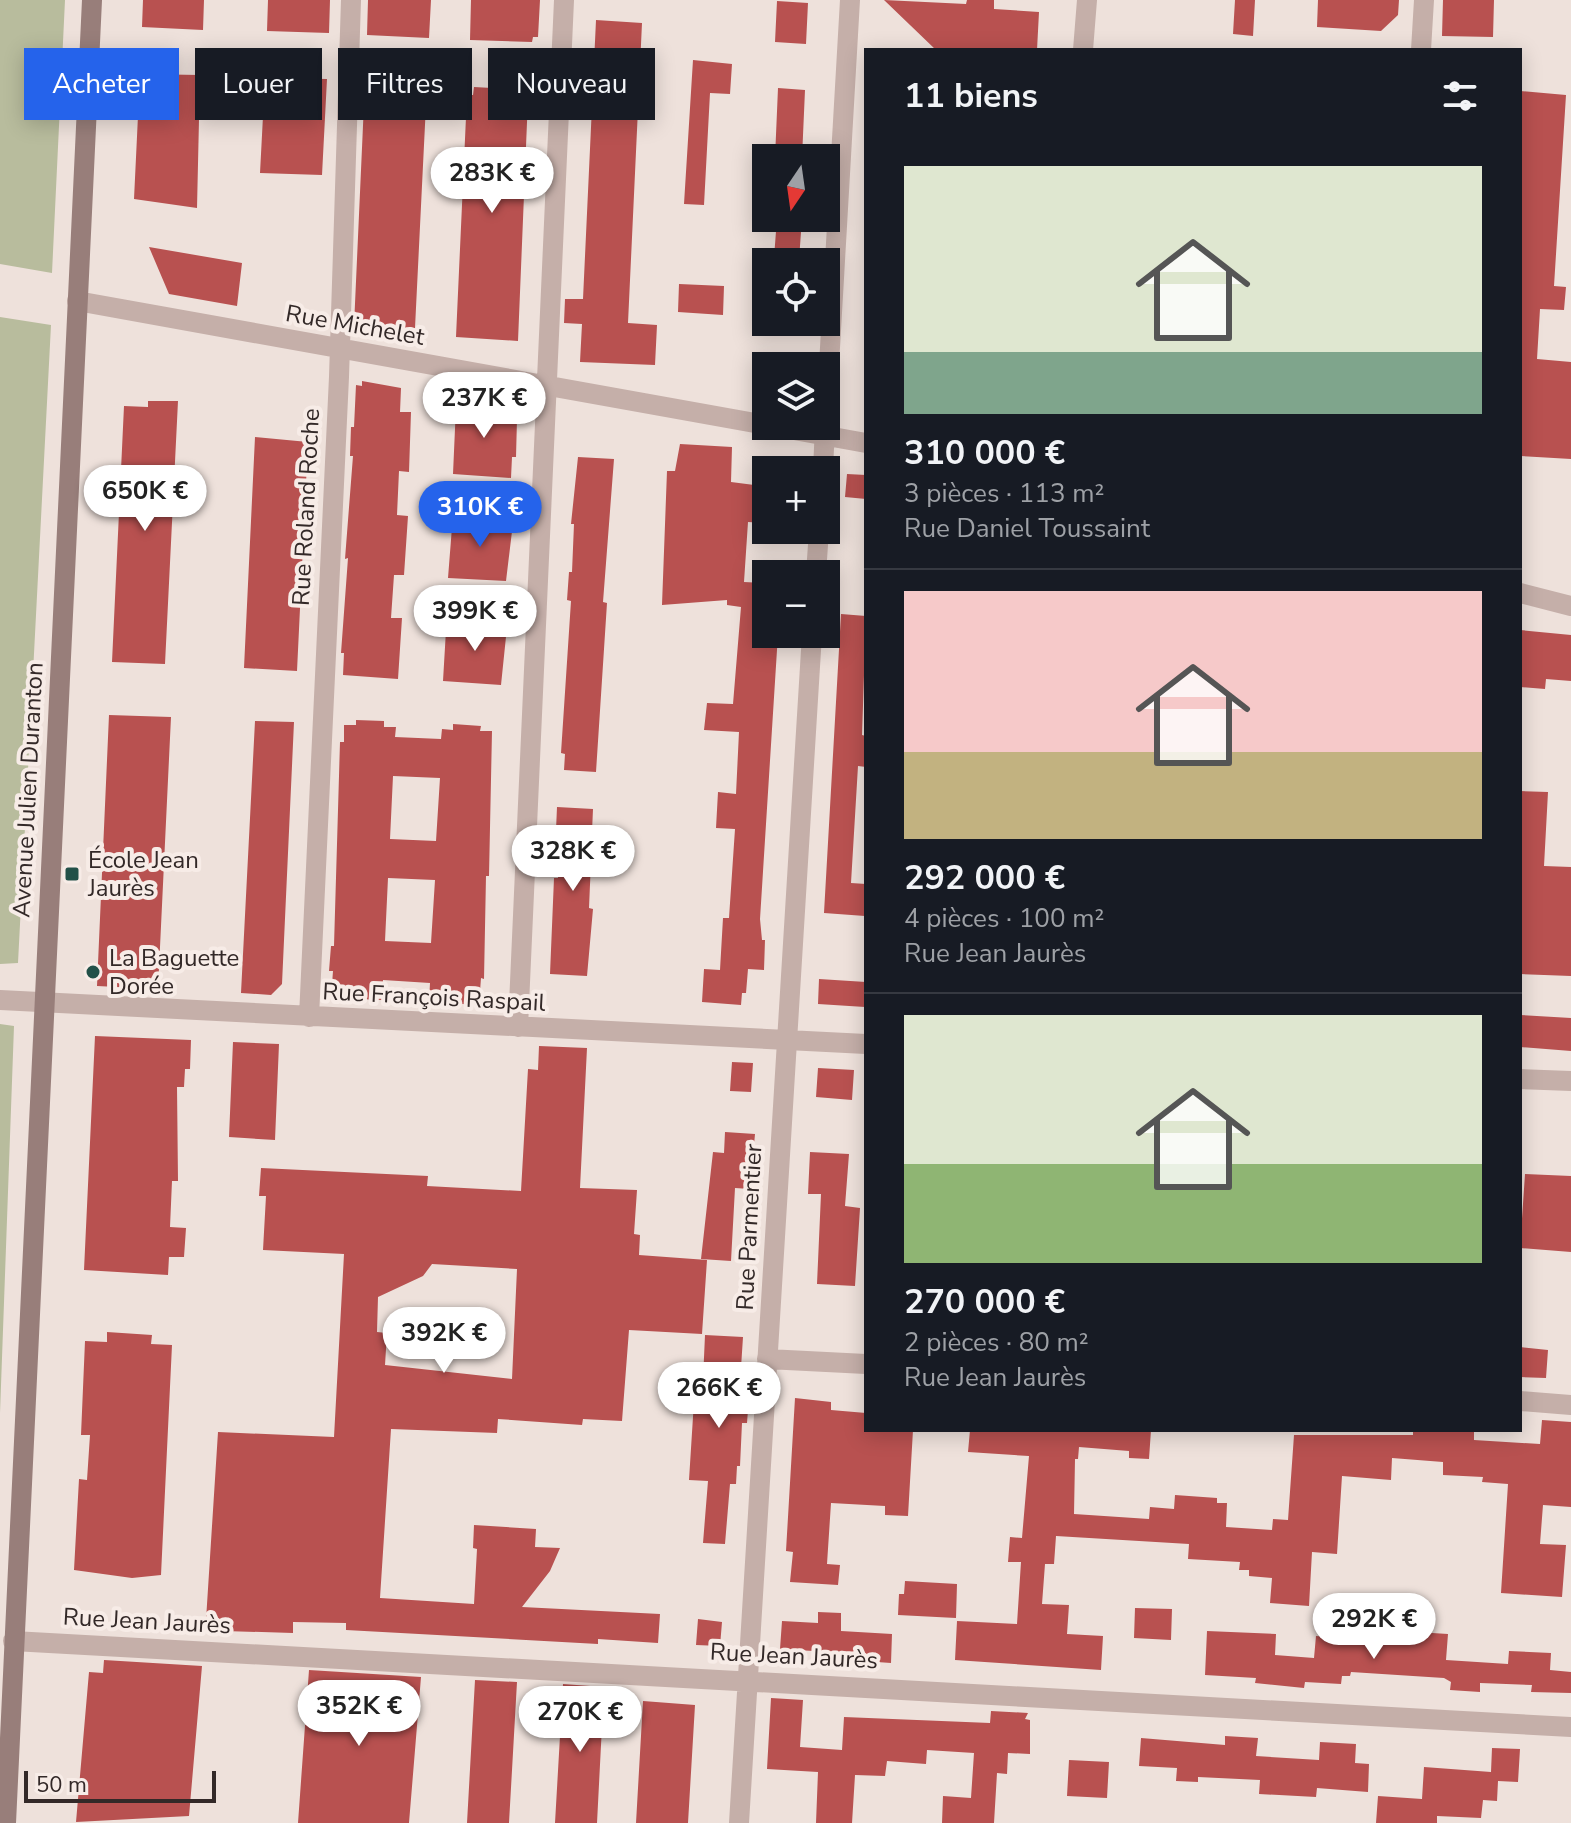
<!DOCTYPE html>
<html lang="fr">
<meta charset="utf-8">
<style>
body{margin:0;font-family:"Nunito Sans",sans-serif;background:#20242c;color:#f1f3f6;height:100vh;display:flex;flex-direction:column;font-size:30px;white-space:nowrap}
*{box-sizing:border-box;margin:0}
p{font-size:26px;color:#9ea1a6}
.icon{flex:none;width:44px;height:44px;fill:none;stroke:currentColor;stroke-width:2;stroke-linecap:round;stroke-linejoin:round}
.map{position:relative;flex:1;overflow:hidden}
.side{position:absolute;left:864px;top:48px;width:658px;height:1384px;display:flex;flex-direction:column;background:#171b24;border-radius:0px;box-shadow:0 4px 20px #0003}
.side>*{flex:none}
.banner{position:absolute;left:24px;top:48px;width:720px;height:72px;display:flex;gap:16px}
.needle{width:52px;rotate:193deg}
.fabs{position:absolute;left:752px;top:144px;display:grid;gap:16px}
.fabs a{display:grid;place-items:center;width:88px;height:88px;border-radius:0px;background:#171b24;box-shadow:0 4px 20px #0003;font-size:40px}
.scale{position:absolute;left:24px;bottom:20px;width:192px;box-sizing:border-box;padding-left:8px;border:4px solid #332928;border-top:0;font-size:22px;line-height:28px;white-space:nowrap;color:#332928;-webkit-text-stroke:6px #f7ece7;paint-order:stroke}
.price{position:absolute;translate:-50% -68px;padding:0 18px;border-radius:28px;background:#fff;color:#222;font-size:26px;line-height:52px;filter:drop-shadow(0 2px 4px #0008)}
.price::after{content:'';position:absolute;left:50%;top:48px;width:24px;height:18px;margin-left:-12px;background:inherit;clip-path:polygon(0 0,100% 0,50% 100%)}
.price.active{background:#2563eb;color:#fff}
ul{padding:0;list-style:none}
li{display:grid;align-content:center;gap:16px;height:424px;padding:0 40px}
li+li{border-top:2px solid #363941}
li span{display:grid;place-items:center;height:248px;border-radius:0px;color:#555}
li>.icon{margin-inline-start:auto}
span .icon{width:144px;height:144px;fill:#fffc;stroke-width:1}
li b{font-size:34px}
h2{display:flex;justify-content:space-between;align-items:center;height:96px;padding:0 40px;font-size:34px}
.tag{padding:0 28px;border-radius:0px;background:#171b24;box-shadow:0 4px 20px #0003;font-size:28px;line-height:72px}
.tag.active{background:#2563eb;color:#fff}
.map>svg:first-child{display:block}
.green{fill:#b8bc9d}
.building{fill:#b85150;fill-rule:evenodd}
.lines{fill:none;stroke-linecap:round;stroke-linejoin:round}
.street{stroke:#c5afa9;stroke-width:20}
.secondary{stroke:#987e7a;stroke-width:20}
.poi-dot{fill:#225048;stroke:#f7ece7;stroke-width:3}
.labels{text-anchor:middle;stroke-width:8;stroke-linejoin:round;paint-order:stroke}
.street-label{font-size:24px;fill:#332928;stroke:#f7ece7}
.poi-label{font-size:24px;fill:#332928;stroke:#f7ece7;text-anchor:start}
</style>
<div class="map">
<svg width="1571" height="1823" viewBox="0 0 1571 1823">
<rect width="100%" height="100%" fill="#eee1db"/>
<path class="green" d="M 0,0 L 65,0 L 52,273 L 0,264 Z
M 0,317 L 51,325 L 18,963 L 0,964 Z
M 0,1024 L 14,1026 L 0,1413 Z"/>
<path class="building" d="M 143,0 L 204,0 L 203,30 L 142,27 Z
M 268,0 L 330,0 L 329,33 L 267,31 Z
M 368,0 L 431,0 L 429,38 L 367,35 Z
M 471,0 L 540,0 L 538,37 L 533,37 L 532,42 L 470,40 Z
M 884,0 L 966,4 L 967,0 L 994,0 L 994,9 L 1039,12 L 1037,50 L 936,50 Z
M 1235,0 L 1255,0 L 1253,36 L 1233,34 Z
M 1318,0 L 1399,0 L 1398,15 L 1381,31 L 1317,27 Z
M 1443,0 L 1494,0 L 1493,37 L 1442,36 Z
M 777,1 L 808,3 L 806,44 L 775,42 Z
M 596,20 L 642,23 L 628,323 L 657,325 L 655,365 L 580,362 L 582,324 L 564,323 L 565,299 L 583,299 Z
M 693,60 L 732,64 L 730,94 L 710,93 L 704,205 L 684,204 Z
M 140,74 L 200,75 L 197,208 L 134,199 Z
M 373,74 L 404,75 L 407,83 L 427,84 L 415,328 L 354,326 L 365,81 L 372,82 Z
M 265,78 L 327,79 L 322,175 L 260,173 Z
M 474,87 L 526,90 L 528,98 L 518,341 L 456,337 L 467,95 L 473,95 Z
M 778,88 L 805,90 L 802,158 L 775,158 Z
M 1520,91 L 1566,95 L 1554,286 L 1566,287 L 1564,310 L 1540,309 L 1537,359 L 1571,362 L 1571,459 L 1520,456 Z
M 777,218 L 802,218 L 799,260 L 774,258 Z
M 149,247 L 242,263 L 237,306 L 169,294 Z
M 679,284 L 724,286 L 723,315 L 678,312 Z
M 362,381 L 401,388 L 400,412 L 411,412 L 409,472 L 399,471 L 397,515 L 408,516 L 404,575 L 394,575 L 391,618 L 402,618 L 398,679 L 343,675 L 344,653 L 341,653 L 348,558 L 345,559 L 353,456 L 350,456 L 351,427 L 354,427 L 356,385 L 362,386 Z
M 463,399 L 509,408 L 509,417 L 517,419 L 516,457 L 512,457 L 511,478 L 453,474 L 456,406 L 463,406 Z
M 148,401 L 178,401 L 165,664 L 112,662 L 124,406 L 148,407 Z
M 255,437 L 308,442 L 297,671 L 244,668 Z
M 680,444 L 732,447 L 731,482 L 762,486 L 766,489 L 766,523 L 748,522 L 744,582 L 766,583 L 766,634 L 778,634 L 760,919 L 762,940 L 765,940 L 764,970 L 748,969 L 746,993 L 742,993 L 741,1005 L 702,1002 L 704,969 L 720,970 L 723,918 L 729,918 L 735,829 L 716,828 L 718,792 L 736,794 L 739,732 L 704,730 L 707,703 L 733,704 L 741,607 L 727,605 L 727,600 L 662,605 L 667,471 L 675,471 Z
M 578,457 L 614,459 L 603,602 L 607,603 L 596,772 L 564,770 L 565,754 L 561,753 L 571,601 L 567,600 L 569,572 L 572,572 L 574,524 L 571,524 Z
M 847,474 L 866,475 L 866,499 L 845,497 Z
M 462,516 L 510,520 L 513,523 L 506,581 L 448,578 L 452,527 L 459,527 Z
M 841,614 L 866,616 L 862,735 L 866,736 L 866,767 L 858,766 L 851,883 L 866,884 L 865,916 L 824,913 Z
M 455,620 L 504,623 L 507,627 L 501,685 L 443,681 L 446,630 L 452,631 Z
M 1520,630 L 1571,635 L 1571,681 L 1546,679 L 1545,689 L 1520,687 Z
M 109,715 L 171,717 L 158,989 L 97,986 Z
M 356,720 L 384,721 L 384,727 L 396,727 L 395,737 L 441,739 L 442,729 L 453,730 L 453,724 L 481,726 L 480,731 L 492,731 L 489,876 L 486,876 L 484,979 L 481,978 L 479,1005 L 429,1002 L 430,983 L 383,980 L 382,1000 L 331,998 L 333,971 L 329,971 L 331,946 L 334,946 L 340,742 L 344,742 L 344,725 L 356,725 ZM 393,776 L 440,778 L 436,841 L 390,839 ZM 388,878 L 435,880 L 431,943 L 385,941 Z
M 255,721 L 294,722 L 282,984 L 271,995 L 241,993 Z
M 1520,791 L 1548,792 L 1544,866 L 1571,867 L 1571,976 L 1520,974 Z
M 557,807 L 593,809 L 592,832 L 597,832 L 595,861 L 591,861 L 589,908 L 593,909 L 587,976 L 550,974 L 554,878 L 558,878 L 560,830 L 556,830 Z
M 819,979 L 866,982 L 865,1007 L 818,1004 Z
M 1520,1015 L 1571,1018 L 1571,1051 L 1520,1047 Z
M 95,1036 L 191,1040 L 190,1069 L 185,1069 L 184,1087 L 177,1087 L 178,1181 L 172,1181 L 170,1227 L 186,1228 L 184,1257 L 169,1257 L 168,1275 L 84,1270 Z
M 233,1042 L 279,1044 L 275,1140 L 229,1137 Z
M 539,1046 L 587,1048 L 580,1188 L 637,1190 L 634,1234 L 640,1235 L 639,1255 L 707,1260 L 702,1334 L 629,1330 L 622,1421 L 583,1419 L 582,1425 L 498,1419 L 497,1433 L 391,1429 L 380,1598 L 474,1604 L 477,1549 L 473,1548 L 474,1525 L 536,1529 L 535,1547 L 560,1548 L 550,1571 L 522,1607 L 660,1614 L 658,1643 L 598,1639 L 598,1644 L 346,1630 L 346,1623 L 293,1622 L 293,1633 L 224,1631 L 225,1620 L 206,1620 L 218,1432 L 334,1437 L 344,1254 L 263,1250 L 266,1196 L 259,1196 L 261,1168 L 428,1176 L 427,1186 L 521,1191 L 528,1069 L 538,1070 ZM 432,1264 L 517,1269 L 512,1379 L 385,1365 L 387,1333 L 377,1332 L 378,1297 L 423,1276 Z
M 732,1062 L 753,1063 L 751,1092 L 730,1091 Z
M 818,1068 L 854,1070 L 852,1100 L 816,1097 Z
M 725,1132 L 755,1134 L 750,1189 L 735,1188 L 731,1261 L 701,1259 L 713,1152 L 724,1153 Z
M 810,1152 L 849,1154 L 845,1206 L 860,1208 L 855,1286 L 817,1284 L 821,1194 L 808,1194 Z
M 1525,1174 L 1571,1176 L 1571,1252 L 1520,1248 Z
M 107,1332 L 152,1335 L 151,1344 L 172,1345 L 161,1575 L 132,1578 L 74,1570 L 79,1479 L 87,1480 L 90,1435 L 81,1435 L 85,1341 L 107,1342 Z
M 705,1335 L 743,1337 L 740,1383 L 750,1384 L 747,1423 L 742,1423 L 740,1466 L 737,1466 L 736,1484 L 730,1484 L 725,1544 L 703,1543 L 708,1481 L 689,1480 L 694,1401 L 702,1402 Z
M 1520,1347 L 1548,1350 L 1546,1378 L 1520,1377 Z
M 795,1398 L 831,1402 L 831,1410 L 866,1413 L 866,1430 L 913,1430 L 908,1516 L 885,1515 L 885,1506 L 831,1503 L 827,1564 L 840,1565 L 838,1585 L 790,1582 L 793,1552 L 786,1551 Z
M 1542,1420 L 1571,1422 L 1571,1507 L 1543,1505 L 1540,1544 L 1566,1545 L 1562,1597 L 1501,1593 L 1508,1484 L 1482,1482 L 1483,1477 L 1443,1475 L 1443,1462 L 1392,1458 L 1391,1480 L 1342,1476 L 1337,1554 L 1312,1552 L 1309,1606 L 1270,1603 L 1272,1578 L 1249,1576 L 1249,1570 L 1239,1570 L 1240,1562 L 1188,1559 L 1189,1544 L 1056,1536 L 1054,1564 L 1045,1564 L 1042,1604 L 1069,1605 L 1067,1634 L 1103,1636 L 1101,1670 L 955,1660 L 957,1621 L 1017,1624 L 1021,1562 L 1008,1562 L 1010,1537 L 1022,1538 L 1029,1456 L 968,1452 L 970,1430 L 1151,1430 L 1149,1459 L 1129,1458 L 1129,1451 L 1079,1447 L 1078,1459 L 1075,1459 L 1074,1514 L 1149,1519 L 1150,1507 L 1174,1509 L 1175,1495 L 1217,1498 L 1217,1503 L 1227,1503 L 1226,1527 L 1272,1530 L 1273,1519 L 1288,1520 L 1294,1435 L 1413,1435 L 1413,1430 L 1445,1430 L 1474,1432 L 1474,1440 L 1540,1444 Z
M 905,1581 L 957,1584 L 956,1618 L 898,1615 L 899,1594 L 904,1594 Z
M 1135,1608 L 1172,1609 L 1171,1640 L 1134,1638 Z
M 818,1612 L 841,1613 L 841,1631 L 892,1634 L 891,1663 L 863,1661 L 864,1654 L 780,1649 L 782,1621 L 818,1623 Z
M 698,1619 L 722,1622 L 720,1646 L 696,1645 Z
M 1353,1628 L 1448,1634 L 1446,1660 L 1508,1664 L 1509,1651 L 1551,1653 L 1550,1670 L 1571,1672 L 1571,1693 L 1531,1692 L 1532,1685 L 1480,1683 L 1480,1692 L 1450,1690 L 1451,1682 L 1444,1678 L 1351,1672 L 1350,1676 L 1342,1676 L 1341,1684 L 1305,1682 L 1304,1688 L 1255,1683 L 1256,1678 L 1205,1675 L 1207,1631 L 1276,1634 L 1275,1655 L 1314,1658 L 1316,1636 L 1353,1639 Z
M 104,1660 L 202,1666 L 189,1816 L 76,1822 L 89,1672 L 103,1673 Z
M 309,1670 L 421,1677 L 409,1823 L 298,1823 Z
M 475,1680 L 517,1682 L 509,1823 L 467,1823 Z
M 563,1684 L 604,1687 L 597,1823 L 555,1823 Z
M 771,1698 L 803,1700 L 800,1747 L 842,1750 L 844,1717 L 990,1723 L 991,1711 L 1028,1713 L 1025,1719 L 1030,1720 L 1030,1754 L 1008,1753 L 1007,1774 L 997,1773 L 994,1823 L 942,1823 L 943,1796 L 971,1798 L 974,1753 L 927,1750 L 926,1764 L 887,1761 L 885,1776 L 855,1775 L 852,1823 L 816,1823 L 818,1772 L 767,1769 Z
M 643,1701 L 695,1705 L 688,1823 L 636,1823 Z
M 1225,1736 L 1258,1738 L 1256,1756 L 1319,1760 L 1320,1742 L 1356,1744 L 1355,1763 L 1369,1764 L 1368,1792 L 1317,1788 L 1316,1797 L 1259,1794 L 1260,1780 L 1198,1777 L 1198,1782 L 1176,1781 L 1177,1768 L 1139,1766 L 1141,1738 L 1225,1745 Z
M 1492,1748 L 1520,1749 L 1518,1782 L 1498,1781 L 1497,1801 L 1483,1800 L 1481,1818 L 1437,1816 L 1437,1823 L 1376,1823 L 1378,1796 L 1422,1799 L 1424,1767 L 1491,1772 Z
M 1069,1760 L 1109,1762 L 1107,1798 L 1067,1796 Z"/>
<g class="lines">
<path class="street" d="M 1083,50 L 1087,0
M 1421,50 L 1424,0
M 77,301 L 766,425
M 826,417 L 850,0
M 772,426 L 866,443
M 823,470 L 825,426
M 816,574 L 819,530
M 1520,593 L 1571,606
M 0,1000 L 866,1044
M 309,1017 L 339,377 L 351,0
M 518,1027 L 564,0
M 1520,1079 L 1571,1081
M 767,1359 L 866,1364
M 1520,1401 L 1571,1405
M 13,1641 L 1571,1727
M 739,1823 L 812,634"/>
<path class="secondary" d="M 6,1823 L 92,0"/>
</g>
<g class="poi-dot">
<rect x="64" y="866" width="16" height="16" rx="4"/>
<circle cx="93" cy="972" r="8"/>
</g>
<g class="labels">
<g class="street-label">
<text transform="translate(355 325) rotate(10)" y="8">Rue Michelet</text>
<text transform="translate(306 507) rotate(-87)" y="8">Rue Roland Roche</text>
<text transform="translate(28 790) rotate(-87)" y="8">Avenue Julien Duranton</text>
<text transform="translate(434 997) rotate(3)" y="8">Rue François Raspail</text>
<text transform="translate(749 1227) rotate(-87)" y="8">Rue Parmentier</text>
<text transform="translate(147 1621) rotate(3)" y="8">Rue Jean Jaurès</text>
<text transform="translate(794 1656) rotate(3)" y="8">Rue Jean Jaurès</text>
</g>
<g class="poi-label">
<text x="88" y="868">École Jean<tspan x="88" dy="28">Jaurès</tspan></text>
<text x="109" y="966">La Baguette<tspan x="109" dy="28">Dorée</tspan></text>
</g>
</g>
</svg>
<div class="fabs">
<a><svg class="needle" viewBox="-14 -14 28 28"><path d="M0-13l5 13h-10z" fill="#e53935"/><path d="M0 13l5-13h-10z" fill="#9ea1a6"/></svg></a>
<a><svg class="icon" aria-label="locate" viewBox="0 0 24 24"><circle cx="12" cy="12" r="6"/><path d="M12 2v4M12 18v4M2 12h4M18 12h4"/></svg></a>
<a><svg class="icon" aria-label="layers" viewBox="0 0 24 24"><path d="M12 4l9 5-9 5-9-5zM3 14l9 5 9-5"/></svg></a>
<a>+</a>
<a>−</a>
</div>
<div class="scale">50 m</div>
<b class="price" style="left:492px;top:215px">283K €</b>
<b class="price" style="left:484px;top:440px">237K €</b>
<b class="price" style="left:145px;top:533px">650K €</b>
<b class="price active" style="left:480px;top:549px">310K €</b>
<b class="price" style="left:475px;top:653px">399K €</b>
<b class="price" style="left:573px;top:893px">328K €</b>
<b class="price" style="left:444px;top:1375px">392K €</b>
<b class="price" style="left:719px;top:1430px">266K €</b>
<b class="price" style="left:1374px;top:1661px">292K €</b>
<b class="price" style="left:359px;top:1748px">352K €</b>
<b class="price" style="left:580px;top:1754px">270K €</b>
<div class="banner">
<a class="tag active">Acheter</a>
<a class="tag">Louer</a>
<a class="tag">Filtres</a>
<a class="tag">Nouveau</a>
</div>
<section class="side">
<h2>11 biens<svg class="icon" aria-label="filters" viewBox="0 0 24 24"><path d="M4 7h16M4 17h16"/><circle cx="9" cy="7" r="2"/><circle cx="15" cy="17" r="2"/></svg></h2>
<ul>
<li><span style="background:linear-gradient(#dfe7d0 75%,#7fa58c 0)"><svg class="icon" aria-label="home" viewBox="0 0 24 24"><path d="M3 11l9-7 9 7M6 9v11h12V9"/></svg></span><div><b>310 000 €</b><p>3 pièces · 113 m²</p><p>Rue Daniel Toussaint</p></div></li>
<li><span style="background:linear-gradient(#f6c9c9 65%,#c2b280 0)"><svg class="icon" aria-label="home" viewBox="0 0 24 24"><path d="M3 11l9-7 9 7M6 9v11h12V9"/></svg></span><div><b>292 000 €</b><p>4 pièces · 100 m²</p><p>Rue Jean Jaurès</p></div></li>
<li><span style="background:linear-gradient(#dfe7d0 60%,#8fb573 0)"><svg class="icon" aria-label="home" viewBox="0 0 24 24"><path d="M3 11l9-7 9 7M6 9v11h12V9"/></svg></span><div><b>270 000 €</b><p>2 pièces · 80 m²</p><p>Rue Jean Jaurès</p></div></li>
</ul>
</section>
</div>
